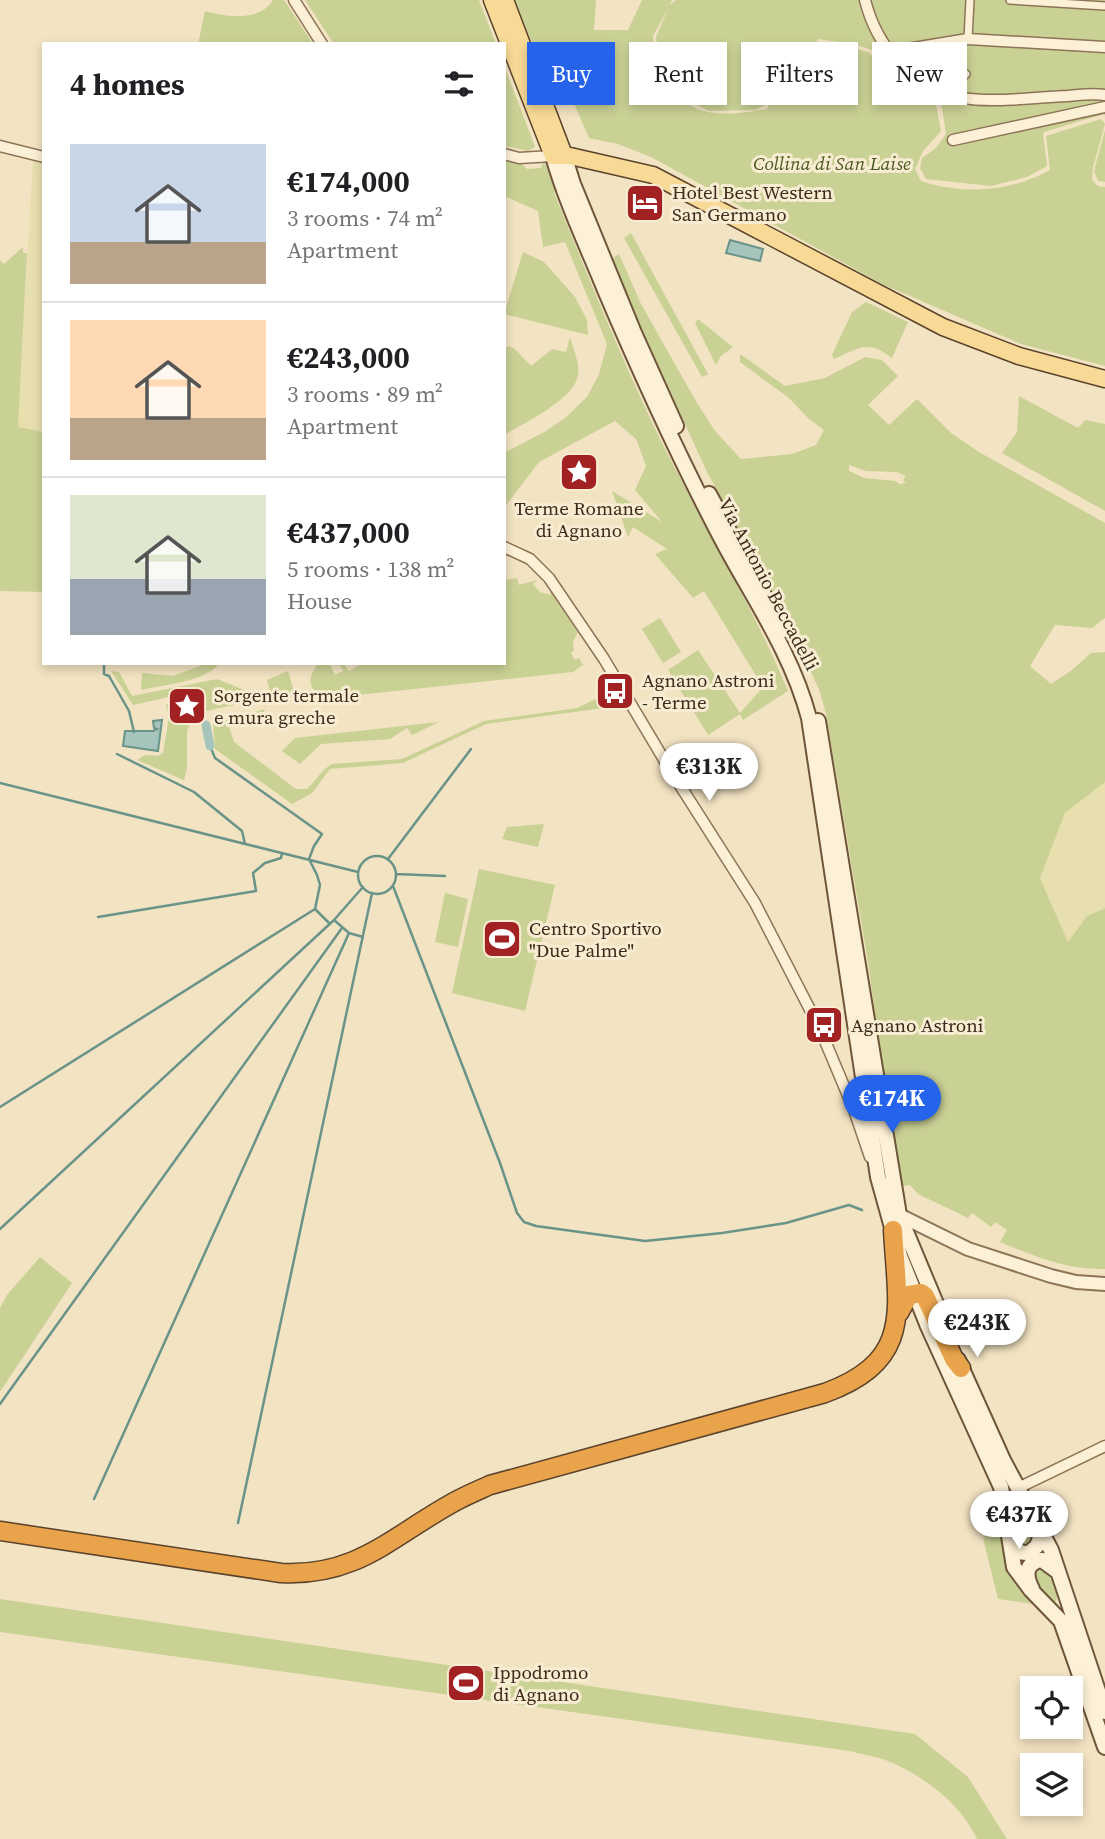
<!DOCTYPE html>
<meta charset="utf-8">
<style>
body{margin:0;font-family:"Source Serif 4",serif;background:#f2f2f2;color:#202124;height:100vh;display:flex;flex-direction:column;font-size:26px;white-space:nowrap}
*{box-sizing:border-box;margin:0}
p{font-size:23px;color:#757577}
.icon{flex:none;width:38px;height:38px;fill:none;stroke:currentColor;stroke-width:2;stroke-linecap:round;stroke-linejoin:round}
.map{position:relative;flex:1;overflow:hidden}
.side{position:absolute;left:42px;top:42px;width:464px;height:623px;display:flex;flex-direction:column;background:#fff;border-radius:0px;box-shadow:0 4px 10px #0003}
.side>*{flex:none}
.banner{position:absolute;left:527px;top:42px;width:472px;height:63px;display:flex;gap:14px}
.fabs{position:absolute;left:1020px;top:1676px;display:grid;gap:14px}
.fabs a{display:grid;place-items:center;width:63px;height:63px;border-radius:0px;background:#fff;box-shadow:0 4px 10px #0003;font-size:35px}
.price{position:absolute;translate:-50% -60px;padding:0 16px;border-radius:24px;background:#fff;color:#222;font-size:23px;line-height:46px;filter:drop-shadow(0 2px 4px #0008)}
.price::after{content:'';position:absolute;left:50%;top:42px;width:21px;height:16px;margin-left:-10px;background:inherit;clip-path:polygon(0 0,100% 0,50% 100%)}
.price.current{background:#2563eb;color:#fff}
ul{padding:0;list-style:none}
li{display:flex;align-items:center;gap:21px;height:175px;padding:0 28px}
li+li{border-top:2px solid #e0e0e0}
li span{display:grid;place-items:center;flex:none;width:196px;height:140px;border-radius:0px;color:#555}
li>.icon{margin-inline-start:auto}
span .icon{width:84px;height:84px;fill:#fffc;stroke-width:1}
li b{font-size:30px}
h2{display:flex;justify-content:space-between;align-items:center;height:84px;padding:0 28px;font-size:30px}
.pill{padding:0 24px;border-radius:0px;background:#fff;box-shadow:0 4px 10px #0003;font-size:24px;line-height:63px}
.pill.current{background:#2563eb;color:#fff}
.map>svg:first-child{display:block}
.farmland{fill:#e8dfae}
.green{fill:#cad195;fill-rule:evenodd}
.water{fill:#a5c4bb;stroke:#6a9389;stroke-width:2}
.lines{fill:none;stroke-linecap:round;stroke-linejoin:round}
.stream{stroke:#6a9389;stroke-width:2.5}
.canal{stroke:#a5c4bb;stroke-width:9}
.pedestrian-casing{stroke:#8d7457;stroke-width:10}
.minor-casing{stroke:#8d7457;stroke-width:13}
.tertiary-casing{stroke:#8d7457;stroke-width:16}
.secondary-casing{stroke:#6f553a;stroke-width:18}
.primary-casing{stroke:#5b422c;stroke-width:19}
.motorway-casing{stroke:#5b422c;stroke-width:21}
.pedestrian{stroke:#fcf0d6;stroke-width:7}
.minor{stroke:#fcf0d6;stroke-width:10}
.tertiary{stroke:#fcf0d6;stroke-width:12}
.secondary{stroke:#fcf0d6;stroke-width:14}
.primary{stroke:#f8da96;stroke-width:16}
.motorway{stroke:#e8a34b;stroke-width:18}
.labels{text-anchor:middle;stroke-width:6;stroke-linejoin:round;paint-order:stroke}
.park-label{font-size:19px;font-style:italic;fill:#4c5a21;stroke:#f8edd2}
.poi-label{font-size:19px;fill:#3c2c1d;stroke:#f8edd2;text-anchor:start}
.street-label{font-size:19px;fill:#3c2c1d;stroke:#f8edd2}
</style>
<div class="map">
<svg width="1105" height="1839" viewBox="0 0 1105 1839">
<rect width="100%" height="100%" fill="#f2e3c2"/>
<path class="farmland" d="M 33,158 L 44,161 L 44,432 L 18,427 Z
M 1105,782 L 1105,908 L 1087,916 L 1068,942 L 1040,878 L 1065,813 Z"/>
<path class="green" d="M 273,0 L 284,0 L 313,44 L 198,44 L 205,11 C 226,17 260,22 273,0 Z
M 305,0 L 479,0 L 496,44 L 334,44 Z
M 515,0 L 596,0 L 594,30 L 628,30 L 642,0 L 672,0 L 670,5 L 676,0 L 1105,0 L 1105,116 L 1104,114 L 1047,131 L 1043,133 L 1047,166 L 1027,177 L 991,186 L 926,179 L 920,168 L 922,158 L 936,148 L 946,134 L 941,102 L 904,79 L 884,54 L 854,44 L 818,39 L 806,56 L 776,81 L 766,104 L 756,110 L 709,111 L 688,101 L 662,79 L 656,37 L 668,9 L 653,36 L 655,76 C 695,117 711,118 767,109 L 780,85 L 808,61 L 820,45 L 847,47 L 868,52 L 905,85 L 936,105 L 941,131 L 923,151 L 915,169 L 921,181 C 964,195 1010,192 1050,170 L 1046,136 L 1101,119 L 1105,124 L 1093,167 L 1092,180 L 1098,186 L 1105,187 L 1105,366 L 1021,344 L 882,284 L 653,158 L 618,144 L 589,138 L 573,101 L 573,93 L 580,88 L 595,85 L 594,53 L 539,55 L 527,32 Z
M 504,65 L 535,147 L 528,151 L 504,146 Z
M 1105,130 L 1105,182 L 1098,181 L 1094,171 Z
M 504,159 L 522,164 L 527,169 L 541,168 L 544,161 L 559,191 L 554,193 C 588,276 621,358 660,439 C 702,523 752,604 788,691 L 743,720 L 740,714 L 708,735 L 668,670 L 698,650 L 740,713 L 763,687 L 704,591 L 693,598 L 655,554 L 667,549 L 633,527 L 628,537 L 612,491 L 662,522 L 635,490 L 646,466 L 636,439 L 615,421 L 539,462 L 504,508 L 504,453 L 546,431 L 565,418 L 587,397 L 599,374 L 607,344 L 565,242 L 543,247 L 538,211 L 504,196 Z
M 631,233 L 708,374 L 702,377 L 624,238 Z
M 23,247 L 23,253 L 27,253 L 18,427 L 44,432 L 44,592 L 0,591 L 0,260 L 4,264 Z
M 523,252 L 544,262 L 575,297 L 587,320 L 588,335 L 504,314 Z
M 619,254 L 641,304 L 697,403 L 715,431 L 741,459 L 792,454 L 816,445 L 824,430 L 808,418 L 789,398 L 740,362 L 740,354 L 785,386 L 825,378 L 865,357 L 882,360 L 898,376 L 868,405 L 889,425 L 917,399 L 951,433 L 979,452 L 1105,523 L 1105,618 L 1092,628 L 1055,625 L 1030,666 L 1051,684 L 1072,670 L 1091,653 L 1105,652 L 1105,782 L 1065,813 L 1040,878 L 1068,942 L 1087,916 L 1105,908 L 1105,1269 C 1064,1269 1037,1257 1000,1242 L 1007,1230 L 995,1222 L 991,1227 L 972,1213 L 968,1218 L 918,1194 L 910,1185 L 901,1186 L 887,1104 L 868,962 L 826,714 L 819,689 L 775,598 L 707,472 L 663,376 L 631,316 L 610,260 ZM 849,465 L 866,471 L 897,472 L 906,476 L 903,480 L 906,483 L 899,484 L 896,481 L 864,478 L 849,471 Z
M 866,302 L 908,322 L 892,358 C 868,339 859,348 834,359 L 832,355 L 852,312 Z
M 698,319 L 733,347 L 721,356 L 716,365 L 695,323 Z
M 570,337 C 573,349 582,367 577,379 C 570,401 523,424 504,435 L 504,356 L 507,346 L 514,348 L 531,366 L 552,349 L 566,352 Z
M 1019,396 L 1078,428 L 1085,420 L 1105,424 L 1105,511 L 1002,453 L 1017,432 Z
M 517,578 L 519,585 L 537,580 L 533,584 L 540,592 L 550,595 L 551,589 L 578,632 L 573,642 L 574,650 L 571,653 L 575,660 L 579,658 L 583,665 L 573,672 L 320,699 C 309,685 307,680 317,665 L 329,663 L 335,675 L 343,671 L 340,665 L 343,663 L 349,671 L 364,663 L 504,663 L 504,580 Z
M 660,618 L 681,652 L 663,663 L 642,629 Z
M 208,663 L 219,663 C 207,682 162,685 141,690 L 142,673 L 173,676 Z
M 111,671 L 119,672 L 132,696 L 217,679 L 264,698 L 198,713 L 190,723 L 187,731 L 187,768 L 184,780 L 137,760 L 145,755 L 158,756 L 163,753 L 169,717 L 166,704 L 183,713 L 200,707 L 203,696 L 191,692 L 133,705 Z
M 288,671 L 295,695 L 293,698 L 270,691 L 267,680 Z
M 617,692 L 624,702 L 618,706 L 486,724 L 403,763 L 330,769 L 312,793 L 292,804 L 215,749 L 213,724 L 265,709 L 261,719 L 229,727 L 234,742 L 296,789 L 307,789 C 316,781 321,770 332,764 L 402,759 L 484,721 L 577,708 L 606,694 Z
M 439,722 L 412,735 L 407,728 L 390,739 L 321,744 L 300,764 L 282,751 L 295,738 Z
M 544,824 L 538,847 L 502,839 L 507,827 Z
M 479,869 L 555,885 L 525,1011 L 452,993 Z
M 445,893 L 468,899 L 458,947 L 435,942 Z
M 40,1257 L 72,1283 L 0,1392 L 0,1308 L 7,1295 Z
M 1014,1512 L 1023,1513 L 1034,1536 L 1034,1541 L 1026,1549 L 1016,1541 Z
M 1001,1519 L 1006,1554 L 1013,1580 L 1040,1605 L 998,1599 L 983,1538 Z
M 1041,1564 L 1051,1573 L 1058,1596 L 1054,1605 L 1033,1579 L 1036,1566 Z
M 0,1599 L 915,1734 L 968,1777 L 1007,1839 L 977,1839 C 961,1804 927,1779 893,1763 C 880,1757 864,1755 850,1751 L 0,1632 Z"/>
<path class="water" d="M 730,240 L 763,249 L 760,261 L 726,253 Z
M 162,720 L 158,751 L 123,746 L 125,731 L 153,731 L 157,729 L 154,728 L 153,721 Z"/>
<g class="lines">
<path class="stream" d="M 104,663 L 104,674 L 109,676 L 129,711 L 134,732
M 170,700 L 187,709
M 210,746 L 215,758 L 322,834 L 314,846 L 309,859 L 317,875 L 320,885 L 315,909 L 330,924
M 117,754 L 194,792 L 242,831 L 245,844
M 0,783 L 358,872
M358 875a19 19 0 1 1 38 0a19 19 0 1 1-38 0Z
M 388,859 L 471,749
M 396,874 L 445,876
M 393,886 L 500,1163 L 517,1213 L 524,1222 L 536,1226 L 645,1241 L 722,1233 L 786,1223 L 849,1205 L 862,1210
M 98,917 L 256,891 L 253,873 L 265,863 L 281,858 L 282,853
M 334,920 L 349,933 L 363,937
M 0,1107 L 315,909
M 0,1229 L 334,920 L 363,887
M 0,1404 L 342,928
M 94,1499 L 349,933
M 238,1523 L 372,893"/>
<path class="canal" d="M 206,725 L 210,746"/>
<g class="pedestrian-casing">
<path id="pedestrian" d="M 1010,0 L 1105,6
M 968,39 L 970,0
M 963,77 L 966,74"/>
</g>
<g class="minor-casing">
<path id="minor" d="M 294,0 L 322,44
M 865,0 C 871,24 881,43 897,61 C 940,115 1007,98 1067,96 C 1080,95 1093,93 1105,95
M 889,52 L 968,39 L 1105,47
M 953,140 L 1105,107
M 0,146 L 44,157
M 504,154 L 519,158 L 553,156
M 504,547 L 530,559 L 549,578 L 604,659 L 669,768 L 755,903 L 820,1029 L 854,1110 L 870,1157
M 1018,1488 L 1105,1446"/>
</g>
<g class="tertiary-casing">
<path id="tertiary" d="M 899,1215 L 968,1249 L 1051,1276 L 1076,1282 L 1105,1284"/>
</g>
<g class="secondary-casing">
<path id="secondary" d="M 564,155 L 573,184 L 634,333 L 676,426
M 553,156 C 566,202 587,246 605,290 C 640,372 677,453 718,532 C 750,594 791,650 809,718 L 878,1177 L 900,1256 L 927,1324 L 1001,1487 L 1014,1567 L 1031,1590 L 1061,1621 L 1105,1747
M 709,494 L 783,630
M 818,721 L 899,1215 L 937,1306
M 958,1360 L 1003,1460 L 1051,1550 L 1105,1712
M 1013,1537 C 1014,1547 1017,1554 1029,1553 L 1037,1546 L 1042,1532
M 1032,1589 C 1025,1576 1025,1562 1042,1560 L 1057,1571"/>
</g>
<g class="primary-casing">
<path id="primary" d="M 492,0 L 553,156 L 570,156 L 653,175 L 943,327 L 1019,356 L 1105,379
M 505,0 L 564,155"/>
</g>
<g class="motorway-casing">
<path id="motorway" d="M 899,1313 L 909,1295 L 921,1293 L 925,1296 L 954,1359 L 961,1368
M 0,1531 L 281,1573 C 358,1577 393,1535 456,1501 C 467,1495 479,1490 490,1485 L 825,1393 C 915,1360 897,1308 893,1230"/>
</g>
<use href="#pedestrian" class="pedestrian"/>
<use href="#minor" class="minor"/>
<use href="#tertiary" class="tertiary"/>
<use href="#secondary" class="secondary"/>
<use href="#primary" class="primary"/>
<use href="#motorway" class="motorway"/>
</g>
<defs>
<g id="hotel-square" transform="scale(2.0125)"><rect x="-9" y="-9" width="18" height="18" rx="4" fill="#a22223" stroke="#f8edd2"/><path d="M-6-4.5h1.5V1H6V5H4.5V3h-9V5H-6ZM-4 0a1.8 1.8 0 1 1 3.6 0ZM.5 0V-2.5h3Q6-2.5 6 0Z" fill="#fff"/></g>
<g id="sight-square" transform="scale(2.0125)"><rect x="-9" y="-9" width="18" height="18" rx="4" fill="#a22223" stroke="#f8edd2"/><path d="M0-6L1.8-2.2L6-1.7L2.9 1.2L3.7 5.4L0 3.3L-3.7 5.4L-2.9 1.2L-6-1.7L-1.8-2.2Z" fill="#fff"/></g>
<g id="bus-square" transform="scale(2.0125)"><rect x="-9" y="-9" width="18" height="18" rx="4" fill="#a22223" stroke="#f8edd2"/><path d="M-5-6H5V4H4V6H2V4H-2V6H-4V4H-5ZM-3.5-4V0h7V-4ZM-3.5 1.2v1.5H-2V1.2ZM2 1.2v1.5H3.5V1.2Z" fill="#fff"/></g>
<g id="stadium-square" transform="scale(2.0125)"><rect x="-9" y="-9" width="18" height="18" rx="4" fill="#a22223" stroke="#f8edd2"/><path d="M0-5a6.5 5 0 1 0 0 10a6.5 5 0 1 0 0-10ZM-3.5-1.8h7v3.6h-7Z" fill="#fff"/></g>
</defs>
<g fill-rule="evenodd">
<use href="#hotel-square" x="645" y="203"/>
<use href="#sight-square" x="579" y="472"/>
<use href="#bus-square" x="615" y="691"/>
<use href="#sight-square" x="187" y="706"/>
<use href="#stadium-square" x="502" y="939"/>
<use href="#bus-square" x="824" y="1025"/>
<use href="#stadium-square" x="466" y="1683"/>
</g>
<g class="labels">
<g class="park-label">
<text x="832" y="170">Collina di San Laise</text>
</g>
<g class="poi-label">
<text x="672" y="199">Hotel Best Western<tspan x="672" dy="22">San Germano</tspan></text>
<text x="579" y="515" text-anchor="middle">Terme Romane<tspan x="579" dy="22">di Agnano</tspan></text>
<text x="642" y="687">Agnano Astroni<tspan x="642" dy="22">- Terme</tspan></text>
<text x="214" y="702">Sorgente termale<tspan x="214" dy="22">e mura greche</tspan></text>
<text x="529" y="935">Centro Sportivo<tspan x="529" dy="22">"Due Palme"</tspan></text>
<text x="851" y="1032">Agnano Astroni</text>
<text x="493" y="1679">Ippodromo<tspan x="493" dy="22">di Agnano</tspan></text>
</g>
<g class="street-label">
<text transform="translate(769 584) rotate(62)" y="7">Via Antonio Beccadelli</text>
</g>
</g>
</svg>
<div class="fabs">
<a><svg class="icon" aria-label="locate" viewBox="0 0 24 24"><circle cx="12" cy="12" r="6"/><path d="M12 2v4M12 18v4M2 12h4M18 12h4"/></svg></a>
<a><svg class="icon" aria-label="layers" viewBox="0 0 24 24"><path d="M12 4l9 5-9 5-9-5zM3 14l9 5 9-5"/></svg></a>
</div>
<b class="price" style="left:709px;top:803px">€313K</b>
<b class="price current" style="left:892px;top:1135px">€174K</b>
<b class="price" style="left:977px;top:1359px">€243K</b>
<b class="price" style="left:1019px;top:1551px">€437K</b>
<div class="banner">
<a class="pill current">Buy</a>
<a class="pill">Rent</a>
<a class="pill">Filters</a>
<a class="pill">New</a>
</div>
<section class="side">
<h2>4 homes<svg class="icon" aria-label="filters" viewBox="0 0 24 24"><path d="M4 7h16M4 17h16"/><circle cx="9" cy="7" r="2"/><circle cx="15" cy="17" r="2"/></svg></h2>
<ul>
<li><span style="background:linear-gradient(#c9d6e8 70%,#b9a48a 0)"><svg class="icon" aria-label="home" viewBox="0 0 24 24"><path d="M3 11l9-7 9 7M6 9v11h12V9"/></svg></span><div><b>€174,000</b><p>3 rooms · 74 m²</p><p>Apartment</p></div></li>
<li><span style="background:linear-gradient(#ffd9b3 70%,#b9a48a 0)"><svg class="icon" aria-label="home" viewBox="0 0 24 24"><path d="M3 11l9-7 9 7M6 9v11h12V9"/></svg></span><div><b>€243,000</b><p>3 rooms · 89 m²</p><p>Apartment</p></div></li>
<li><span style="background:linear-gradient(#dfe7d0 60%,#9aa5b1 0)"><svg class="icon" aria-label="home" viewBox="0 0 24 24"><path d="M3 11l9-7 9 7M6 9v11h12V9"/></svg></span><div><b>€437,000</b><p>5 rooms · 138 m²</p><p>House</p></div></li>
</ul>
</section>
</div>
